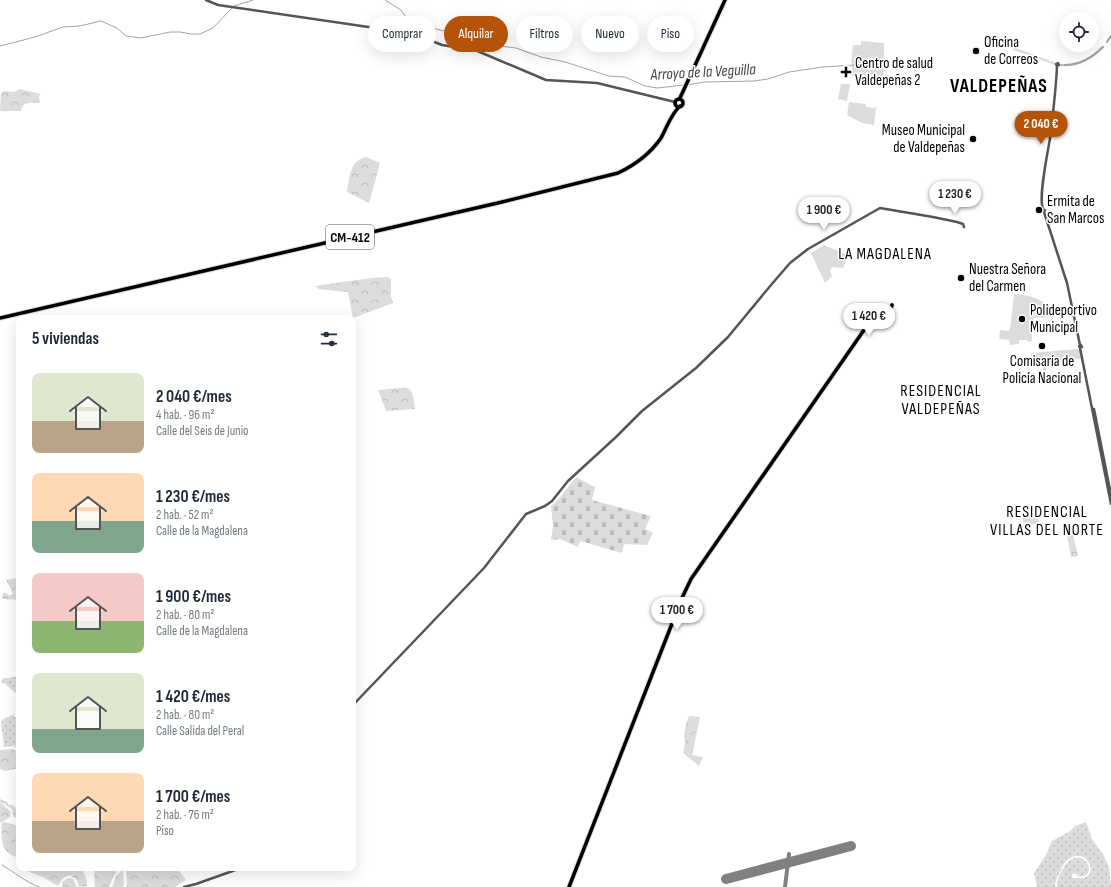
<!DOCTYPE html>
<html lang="es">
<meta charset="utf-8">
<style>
body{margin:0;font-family:"Sofia Sans Condensed",sans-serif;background:#f6f6f7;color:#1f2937;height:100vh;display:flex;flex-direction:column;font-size:15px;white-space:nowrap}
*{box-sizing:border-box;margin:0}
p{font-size:13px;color:#747a83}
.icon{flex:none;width:22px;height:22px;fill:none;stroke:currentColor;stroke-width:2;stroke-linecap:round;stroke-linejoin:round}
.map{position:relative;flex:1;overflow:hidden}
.drawer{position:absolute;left:16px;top:315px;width:340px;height:556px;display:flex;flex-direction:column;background:#fff;border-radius:8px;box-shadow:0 4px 16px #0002}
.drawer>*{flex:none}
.banner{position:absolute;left:368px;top:16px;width:380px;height:36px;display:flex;gap:8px}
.tools{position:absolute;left:1059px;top:12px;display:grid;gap:8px}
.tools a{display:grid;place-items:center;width:40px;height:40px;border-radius:50%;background:#fff;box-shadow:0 4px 16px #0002;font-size:20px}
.price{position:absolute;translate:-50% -34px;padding:0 9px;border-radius:14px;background:#fff;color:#222;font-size:13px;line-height:26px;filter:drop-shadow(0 1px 2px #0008)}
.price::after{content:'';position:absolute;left:50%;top:24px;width:12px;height:9px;margin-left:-6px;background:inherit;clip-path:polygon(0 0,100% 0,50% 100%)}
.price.selected{background:#b45309;color:#fff}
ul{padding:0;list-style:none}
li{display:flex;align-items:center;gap:12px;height:100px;padding:0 16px}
li span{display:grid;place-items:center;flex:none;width:112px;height:80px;border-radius:8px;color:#555}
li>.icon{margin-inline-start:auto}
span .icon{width:48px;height:48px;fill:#fffc;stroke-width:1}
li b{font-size:17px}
h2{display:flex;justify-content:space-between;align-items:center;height:48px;padding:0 16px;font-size:17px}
.chip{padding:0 14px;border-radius:18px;background:#fff;box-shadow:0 4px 16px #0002;font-size:14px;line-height:36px}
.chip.selected{background:#b45309;color:#fff}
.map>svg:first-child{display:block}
.grass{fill:url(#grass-dots)}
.forest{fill:url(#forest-crowns)}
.cemetery{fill:url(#cemetery-stones)}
.park{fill:#dcdcdc}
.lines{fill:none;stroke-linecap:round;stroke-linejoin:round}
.stream{stroke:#a3a3a3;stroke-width:1}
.canal{stroke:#a3a3a3;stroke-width:2}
.taxiway{stroke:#808080;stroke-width:4}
.runway{stroke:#808080;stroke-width:10}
.major-casing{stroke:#dbdbdb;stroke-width:5.5}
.minor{stroke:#555;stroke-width:2.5}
.major{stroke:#000;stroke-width:3.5}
.poi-dot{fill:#000;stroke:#fff;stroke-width:1.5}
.labels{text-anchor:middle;stroke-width:3;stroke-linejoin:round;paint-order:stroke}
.shield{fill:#fff;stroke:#4c4c4c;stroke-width:1}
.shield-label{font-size:14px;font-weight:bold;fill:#000}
.poi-label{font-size:15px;fill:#000;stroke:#fff;text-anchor:start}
.water-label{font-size:16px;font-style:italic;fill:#444;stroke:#fff}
.neighbourhood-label{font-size:16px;letter-spacing:1px;fill:#000;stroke:#fff}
.district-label{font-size:19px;font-weight:bold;letter-spacing:1px;fill:#000;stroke:#fff}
</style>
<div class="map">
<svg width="1111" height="887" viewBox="0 0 1111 887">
<defs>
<pattern id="grass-dots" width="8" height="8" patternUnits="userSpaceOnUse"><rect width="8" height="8" fill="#dcdcdc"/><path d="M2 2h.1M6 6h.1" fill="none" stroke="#bbb" stroke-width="1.8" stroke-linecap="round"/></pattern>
<pattern id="forest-crowns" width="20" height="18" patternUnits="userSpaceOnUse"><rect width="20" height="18" fill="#dcdcdc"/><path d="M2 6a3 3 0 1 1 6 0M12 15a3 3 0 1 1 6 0" fill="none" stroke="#bbb"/></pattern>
<pattern id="cemetery-stones" width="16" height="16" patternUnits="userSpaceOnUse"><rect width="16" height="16" fill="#dcdcdc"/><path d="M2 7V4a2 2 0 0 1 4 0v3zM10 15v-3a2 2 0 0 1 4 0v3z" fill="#bbb"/></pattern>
</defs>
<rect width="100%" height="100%" fill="#fff"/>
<path class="grass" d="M 19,676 L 19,698 C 16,691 10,690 5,683 L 2,684 L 2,679 Z
M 14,714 L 14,717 L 19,717 L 19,747 L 18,749 L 14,746 L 3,747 L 4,745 L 1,725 L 2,720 Z
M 0,799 L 7,802 L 9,805 L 12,805 L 16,808 L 19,806 L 19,826 L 16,825 L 16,818 L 13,816 L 12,809 L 0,801 Z
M 1086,822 L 1092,839 L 1104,856 L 1109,867 L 1111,887 L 1057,887 C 1057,880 1059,875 1063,869 C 1079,840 1102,875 1080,877 L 1074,873 L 1072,875 L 1072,878 L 1084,878 L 1090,874 C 1094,861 1080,850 1069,859 C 1064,862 1062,867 1060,872 C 1057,877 1055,881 1055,887 L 1037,887 L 1034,873 L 1046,855 L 1052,841 L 1069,832 L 1075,826 Z"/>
<path class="forest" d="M 20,89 L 41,94 L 39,96 L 40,103 C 32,103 22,101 21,111 L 0,111 L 1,94 L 4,91 L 14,92 Z
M 366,157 L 380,163 L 369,203 L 347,192 C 350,176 349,162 366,157 Z
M 388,277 L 391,279 L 391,296 L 393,303 L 353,318 L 348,292 L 319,289 L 315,286 L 371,278 Z
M 401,388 C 401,388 407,387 407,388 C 414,390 414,403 415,409 L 386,411 L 378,390 Z
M 1073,535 L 1078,556 L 1071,557 L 1067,536 Z
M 19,577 L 19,600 L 3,599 L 2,597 L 3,593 L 6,593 L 10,596 L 13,593 L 7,582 L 7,580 Z
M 689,716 L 700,717 L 692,755 L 703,757 L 699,766 L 683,753 L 685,742 L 684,735 L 686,724 Z
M 12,749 C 21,751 19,760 19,768 C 12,769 7,773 0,769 L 0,750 Z
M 0,802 L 11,812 L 10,817 L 0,823 Z
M 4,822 L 19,826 L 19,858 C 0,852 2,842 1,825 L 2,823 Z
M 16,865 L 19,865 L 19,868 L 82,868 L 87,881 L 87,886 L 79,887 L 77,880 L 70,875 L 63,878 L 58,886 L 43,877 L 19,868 Z
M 94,868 L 119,868 L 113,877 L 109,887 L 95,887 Z
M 126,868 L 177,868 L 186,880 L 175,887 L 127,887 Z
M 123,869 L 124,885 L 122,887 L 112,887 L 116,876 Z
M 68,878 L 73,879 L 77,887 L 63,887 L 62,882 Z"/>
<path class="cemetery" d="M 576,477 L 595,487 L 592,500 L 651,516 L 645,529 L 653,533 L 647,545 L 624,544 L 622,553 L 580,541 L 578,547 L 560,539 L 551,540 L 553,526 L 551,506 L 558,500 Z"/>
<path class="park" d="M 861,41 L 884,43 L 884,60 L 886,62 L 884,63 L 884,78 L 852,76 L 852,64 L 851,63 L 853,45 L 861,45 Z
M 1102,46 L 1104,47 C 1091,60 1078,68 1059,66 L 1060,64 C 1077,65 1090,58 1102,46 Z
M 1013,47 L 1056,63 L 1055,65 L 1013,50 Z
M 841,84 L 850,84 L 847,101 L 838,99 Z
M 849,102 L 866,104 L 866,107 L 874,108 L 876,106 L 874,125 L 862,123 L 847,115 Z
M 824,245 L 848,255 L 843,268 L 832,267 L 830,271 L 832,276 L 825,283 L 811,253 Z
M 1014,294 C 1029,295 1040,298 1051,308 L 1053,317 L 1034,318 L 1032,325 L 1032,341 L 1028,342 L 1027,340 L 1019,340 L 1019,344 L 1010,345 L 1009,340 L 999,339 L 1000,330 L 1008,331 L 1010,329 Z
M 1078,349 L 1080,351 L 1081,359 L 1059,361 L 1057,364 L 1047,365 L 1045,375 L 1043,375 L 1043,365 L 1031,366 L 1031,353 Z
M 1029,513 L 1029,516 L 1037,515 L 1039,523 L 1024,526 L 1022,515 Z"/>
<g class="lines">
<path class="stream" d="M 385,0 L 401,10 L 408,20 L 440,30 L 473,38 L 492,45 L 516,48 L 541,57 L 565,62 L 609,76 L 625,77 L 645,86 L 657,88 L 684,85
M 234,6 L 253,0
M 0,46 L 35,37 L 63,27 L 80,26 L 101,21 L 117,28 L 126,36 L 141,38 L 170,32 L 180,32 L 191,34 L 200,34 L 213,28 L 232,8
M 1060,65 L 1065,65
M 687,85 L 704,82 L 754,81 L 768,79 L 789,72 L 823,67 L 870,64
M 2,865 C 14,872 26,882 39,887"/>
<path class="canal" d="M 1107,42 L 1111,36
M 1065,65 C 1080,65 1092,58 1103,47"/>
<path class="taxiway" d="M 785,887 L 789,854"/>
<path class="runway" d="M 726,879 L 851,846"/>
<g class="major-casing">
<path id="major" d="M 680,98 L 725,0
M675 103a4 4 0 1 1 8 0a4 4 0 1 1-8 0Z
M886 311a2 2 0 1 1 4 0a2 2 0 1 1-4 0Z
M 890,311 L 892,305
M 0,318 L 502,202 L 618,173 C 635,165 650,154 661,138 C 667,127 671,114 680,106
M 569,887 L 682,598 L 691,579 L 864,330 L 887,310"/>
</g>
<path class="minor" d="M 206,0 L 218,5 L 382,29 L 410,32 L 442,45 L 475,50 L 546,80 L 597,83 L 675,102
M 1058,63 L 1059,65 L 1057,66 L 1056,64 Z
M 1043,209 C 1038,197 1048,152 1050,138 C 1053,114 1056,90 1057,66
M 1043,209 L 1045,210 L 1044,212 L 1042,211 Z
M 1044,212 L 1067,283 L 1080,345
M 1081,345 L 1082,347 L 1080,348 L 1079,346 Z
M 1080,348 L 1111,504
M 1094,409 L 1111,495
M 353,705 L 484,568 L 526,514 L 545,506 L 552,501 L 568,481 L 616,437 L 642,411 L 696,368 L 728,337 L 771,285 L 790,263 L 808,249 L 880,208 L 933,217 L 957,222 L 963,224 L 964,227
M 184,887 L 196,884 L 241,868"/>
<use href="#major" class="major"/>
</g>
<g class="poi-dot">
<circle cx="976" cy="51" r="4"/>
<path d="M844 66h4v4h4v4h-4v4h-4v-4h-4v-4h4z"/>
<circle cx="973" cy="139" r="4"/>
<circle cx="1039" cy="210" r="4"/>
<circle cx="961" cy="278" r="4"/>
<circle cx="1022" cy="319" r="4"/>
<circle cx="1042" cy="346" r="4"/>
</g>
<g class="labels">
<rect class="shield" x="326" y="225" width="48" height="24" rx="3"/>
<g class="shield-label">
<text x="350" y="242">CM-412</text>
</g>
<g class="poi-label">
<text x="984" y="47">Oficina<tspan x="984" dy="17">de Correos</tspan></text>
<text x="855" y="68">Centro de salud<tspan x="855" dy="17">Valdepeñas 2</tspan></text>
<text x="965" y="135" text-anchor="end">Museo Municipal<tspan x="965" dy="17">de Valdepeñas</tspan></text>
<text x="1047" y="206">Ermita de<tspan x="1047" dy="17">San Marcos</tspan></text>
<text x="969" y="274">Nuestra Señora<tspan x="969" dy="17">del Carmen</tspan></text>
<text x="1030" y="315">Polideportivo<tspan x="1030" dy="17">Municipal</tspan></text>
<text x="1042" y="366" text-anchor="middle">Comisaría de<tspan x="1042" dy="17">Policía Nacional</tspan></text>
</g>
<g class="water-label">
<text transform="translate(703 71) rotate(-3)" y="6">Arroyo de la Veguilla</text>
</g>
<g class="neighbourhood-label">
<text x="885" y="259">LA MAGDALENA</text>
<text x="941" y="396">RESIDENCIAL<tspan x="941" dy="18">VALDEPEÑAS</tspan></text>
<text x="1047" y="517">RESIDENCIAL<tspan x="1047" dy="18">VILLAS DEL NORTE</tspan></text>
</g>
<g class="district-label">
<text x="999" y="92">VALDEPEÑAS</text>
</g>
</g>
</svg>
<div class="tools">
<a><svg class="icon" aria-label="locate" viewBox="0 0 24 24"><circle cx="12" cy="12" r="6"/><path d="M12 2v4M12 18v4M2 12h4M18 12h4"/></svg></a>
</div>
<b class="price selected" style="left:1041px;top:145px">2 040 €</b>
<b class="price" style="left:955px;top:215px">1 230 €</b>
<b class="price" style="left:824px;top:231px">1 900 €</b>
<b class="price" style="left:869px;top:337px">1 420 €</b>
<b class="price" style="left:677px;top:631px">1 700 €</b>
<div class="banner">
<a class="chip">Comprar</a>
<a class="chip selected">Alquilar</a>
<a class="chip">Filtros</a>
<a class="chip">Nuevo</a>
<a class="chip">Piso</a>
</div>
<section class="drawer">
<h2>5 viviendas<svg class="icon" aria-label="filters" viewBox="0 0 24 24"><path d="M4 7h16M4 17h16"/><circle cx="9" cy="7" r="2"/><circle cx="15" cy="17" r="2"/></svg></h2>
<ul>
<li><span style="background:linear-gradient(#dfe7d0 60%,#b9a48a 0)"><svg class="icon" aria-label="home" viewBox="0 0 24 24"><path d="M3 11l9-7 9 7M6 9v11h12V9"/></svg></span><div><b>2 040 €/mes</b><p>4 hab. · 96 m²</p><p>Calle del Seis de Junio</p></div></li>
<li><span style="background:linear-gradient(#ffd9b3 60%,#7fa58c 0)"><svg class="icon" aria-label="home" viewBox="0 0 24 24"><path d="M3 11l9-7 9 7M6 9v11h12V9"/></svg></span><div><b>1 230 €/mes</b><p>2 hab. · 52 m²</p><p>Calle de la Magdalena</p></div></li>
<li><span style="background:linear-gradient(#f6c9c9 60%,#8fb573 0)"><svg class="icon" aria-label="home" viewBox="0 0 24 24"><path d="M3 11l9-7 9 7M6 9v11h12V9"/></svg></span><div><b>1 900 €/mes</b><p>2 hab. · 80 m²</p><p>Calle de la Magdalena</p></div></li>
<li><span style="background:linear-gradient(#dfe7d0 70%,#7fa58c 0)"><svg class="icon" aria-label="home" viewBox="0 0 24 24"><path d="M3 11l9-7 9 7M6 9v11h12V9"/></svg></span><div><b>1 420 €/mes</b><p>2 hab. · 80 m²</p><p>Calle Salida del Peral</p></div></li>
<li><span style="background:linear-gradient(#ffd9b3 60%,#b9a48a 0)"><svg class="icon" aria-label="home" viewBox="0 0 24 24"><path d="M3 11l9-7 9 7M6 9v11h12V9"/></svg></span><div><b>1 700 €/mes</b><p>2 hab. · 76 m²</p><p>Piso</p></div></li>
</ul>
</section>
</div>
